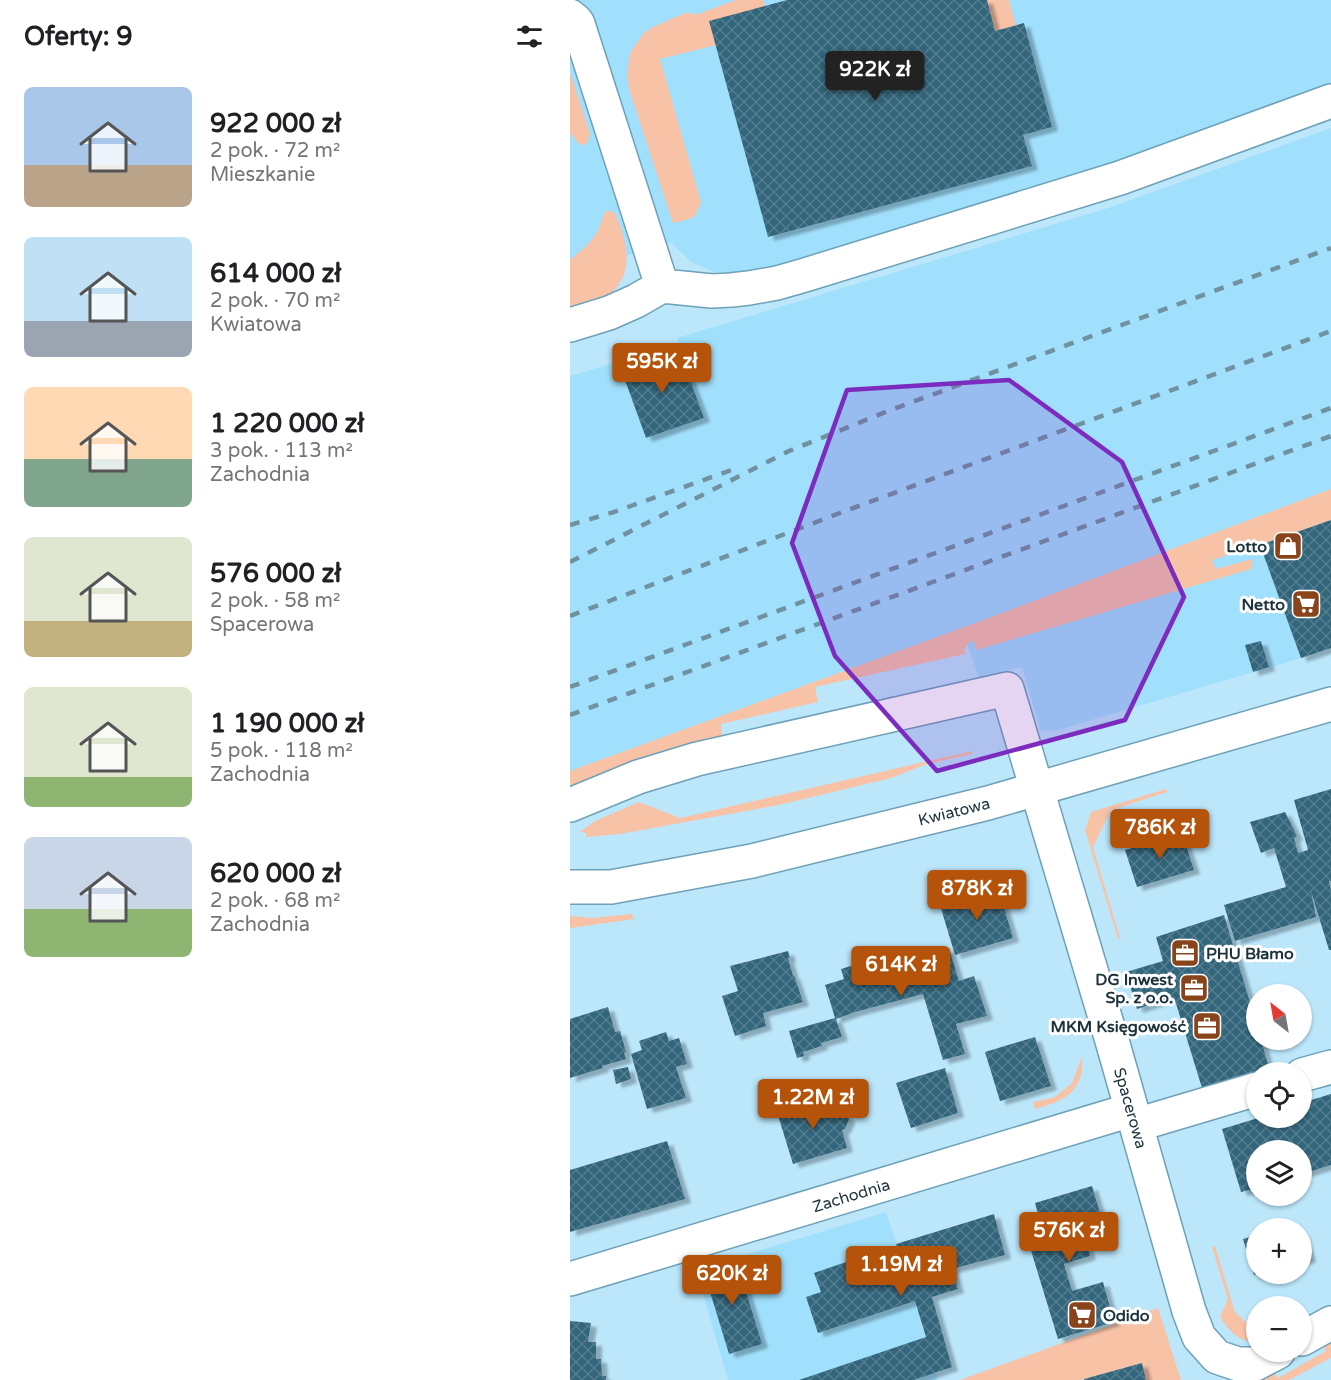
<!DOCTYPE html>
<html lang="pl">
<meta charset="utf-8">
<style>
body{margin:0;font-family:"Varela Round",sans-serif;background:#f6f6f6;color:#202124;height:100vh;display:flex;flex-direction:column;font-size:22px;white-space:nowrap}
*{box-sizing:border-box;margin:0}
p{font-size:20px;color:#757577}
.icon{flex:none;width:33px;height:33px;fill:none;stroke:currentColor;stroke-width:2;stroke-linecap:round;stroke-linejoin:round}
.map{position:relative;flex:1;overflow:hidden}
.panel{display:flex;flex-direction:column;background:#fff;width:570px}
.panel>*{flex:none}
.needle{width:39px;rotate:329deg}
.buttons{position:absolute;left:676px;top:984px;display:grid;gap:12px}
.buttons a{display:grid;place-items:center;width:66px;height:66px;border-radius:50%;background:#fff;box-shadow:0 2px 4px #0004;font-size:30px}
.price{position:absolute;translate:-50% -51px;padding:0 14px;border-radius:6px;background:#b45309;color:#fff;font-size:20px;line-height:39px;filter:drop-shadow(0 2px 3px #0008)}
.price::after{content:'';position:absolute;left:50%;top:36px;width:18px;height:14px;margin-left:-9px;background:inherit;clip-path:polygon(0 0,100% 0,50% 100%)}
.price.current{background:#222;color:#fff}
ul{padding:0;list-style:none}
li{display:flex;align-items:center;gap:18px;height:150px;padding:0 24px}
li span{display:grid;place-items:center;flex:none;width:168px;height:120px;border-radius:9px;color:#555}
li>.icon{margin-inline-start:auto}
span .icon{width:72px;height:72px;fill:#fffc;stroke-width:1}
li b{font-size:26px}
h2{display:flex;justify-content:space-between;align-items:center;height:72px;padding:0 24px;font-size:26px}
main{display:flex;flex:1;min-height:0}
.map>svg:first-child{display:block}
.built{fill:#a1e0fd}
.green{fill:#f8c2a7}
.building{fill:url(#building-cross-hatch);filter:url(#shadow)}
.lines{fill:none;stroke-linecap:round;stroke-linejoin:round}
.minor-casing{stroke:#6da1b8;stroke-width:36}
.minor{stroke:#fff;stroke-width:33}
.rail{stroke:#7092a0;stroke-width:4.5;stroke-dasharray:10 10;stroke-linecap:butt}
.marked{fill:#7b2cbf;fill-opacity:0.2;stroke:#7b2cbf;stroke-width:4.5;stroke-linejoin:round}
.labels{text-anchor:middle;stroke-width:6;stroke-linejoin:round;paint-order:stroke}
.poi-label{font-size:16px;font-weight:bold;fill:#1c323b;stroke:#fff;text-anchor:end}
.street-label{font-size:16px;fill:#1c323b;stroke:#fff}
</style>
<main>
<section class="panel">
<h2>Oferty: 9<svg class="icon" aria-label="filters" viewBox="0 0 24 24"><path d="M4 7h16M4 17h16"/><circle cx="9" cy="7" r="2"/><circle cx="15" cy="17" r="2"/></svg></h2>
<ul>
<li><span style="background:linear-gradient(#a9c7e8 65%,#b9a48a 0)"><svg class="icon" aria-label="home" viewBox="0 0 24 24"><path d="M3 11l9-7 9 7M6 9v11h12V9"/></svg></span><div><b>922 000 zł</b><p>2 pok. · 72 m²</p><p>Mieszkanie</p></div></li>
<li><span style="background:linear-gradient(#bfe0f5 70%,#9aa5b1 0)"><svg class="icon" aria-label="home" viewBox="0 0 24 24"><path d="M3 11l9-7 9 7M6 9v11h12V9"/></svg></span><div><b>614 000 zł</b><p>2 pok. · 70 m²</p><p>Kwiatowa</p></div></li>
<li><span style="background:linear-gradient(#ffd9b3 60%,#7fa58c 0)"><svg class="icon" aria-label="home" viewBox="0 0 24 24"><path d="M3 11l9-7 9 7M6 9v11h12V9"/></svg></span><div><b>1 220 000 zł</b><p>3 pok. · 113 m²</p><p>Zachodnia</p></div></li>
<li><span style="background:linear-gradient(#dfe7d0 70%,#c2b280 0)"><svg class="icon" aria-label="home" viewBox="0 0 24 24"><path d="M3 11l9-7 9 7M6 9v11h12V9"/></svg></span><div><b>576 000 zł</b><p>2 pok. · 58 m²</p><p>Spacerowa</p></div></li>
<li><span style="background:linear-gradient(#dfe7d0 75%,#8fb573 0)"><svg class="icon" aria-label="home" viewBox="0 0 24 24"><path d="M3 11l9-7 9 7M6 9v11h12V9"/></svg></span><div><b>1 190 000 zł</b><p>5 pok. · 118 m²</p><p>Zachodnia</p></div></li>
<li><span style="background:linear-gradient(#c9d6e8 60%,#8fb573 0)"><svg class="icon" aria-label="home" viewBox="0 0 24 24"><path d="M3 11l9-7 9 7M6 9v11h12V9"/></svg></span><div><b>620 000 zł</b><p>2 pok. · 68 m²</p><p>Zachodnia</p></div></li>
</ul>
</section>
<div class="map">
<svg width="761" height="1380" viewBox="0 0 761 1380">
<defs>
<pattern id="building-cross-hatch" width="8" height="8" patternUnits="userSpaceOnUse" patternTransform="scale(1.5)"><rect width="8" height="8" fill="#33667c"/><path d="M0 0l8 8M0 8l8-8" fill="none" stroke="#557d8e"/></pattern>
<filter id="shadow"><feDropShadow dx="6" dy="4" stdDeviation="1.5" flood-color="#0004"/></filter>
</defs>
<rect width="100%" height="100%" fill="#bce7fb"/>
<path class="built" d="M 0,0 L 761,0 L 761,84 L 744,91 L 525,170 L 214,265 L 174,272 L 157,273 L 145,272 L 121,262 L 100,242 L 58,255 L 53,277 L 38,296 L 0,310 Z
M 761,128 L 761,489 L 400,625 L 0,771 L 0,376 L 109,344 L 107,338 L 538,208 Z
M 761,502 L 761,648 L 731,658 L 488,730 L 471,731 L 452,667 L 409,678 L 394,634 Z
M 316,1212 L 345,1301 L 368,1380 L 158,1380 L 126,1270 Z"/>
<path class="green" d="M 166,0 L 193,0 L 195,6 L 146,45 L 90,59 L 131,202 L 125,216 L 116,220 L 103,223 L 59,89 L 57,74 L 60,53 L 73,34 L 81,28 L 115,13 L 128,14 Z
M 417,0 L 439,0 L 446,26 L 425,31 Z
M 0,72 L 20,134 L 17,143 L 13,145 L 9,144 L 0,133 Z
M 36,211 L 40,211 L 45,213 C 57,240 66,273 39,295 C 32,301 10,306 0,310 L 0,260 C 10,251 22,243 28,230 C 31,224 32,217 36,211 Z
M 761,489 L 761,520 L 690,545 L 642,560 L 646,569 L 682,559 L 682,565 L 681,569 L 406,650 L 404,641 L 400,642 L 395,648 L 395,654 L 245,687 L 248,702 L 151,724 L 152,737 L 0,787 L 0,771 L 400,625 Z
M 402,751 L 402,754 L 357,764 L 321,778 L 209,805 L 50,834 L 16,837 L 16,833 L 10,832 L 25,821 L 69,802 L 110,818 Z
M 596,789 L 597,792 L 541,810 L 523,847 L 550,938 L 548,939 L 515,830 L 521,812 Z
M 62,914 L 64,919 L 0,928 L 0,916 L 22,918 Z
M 512,1056 C 515,1091 495,1101 465,1109 L 463,1102 L 485,1097 L 502,1083 Z
M 645,1246 L 665,1312 L 679,1325 L 687,1321 L 687,1341 C 669,1343 659,1331 650,1317 L 658,1299 L 642,1247 Z
M 588,1308 L 611,1380 L 576,1380 L 572,1363 L 511,1380 L 390,1380 Z
M 750,1339 L 761,1339 L 761,1358 L 719,1380 L 673,1380 L 700,1365 L 708,1378 L 756,1351 Z"/>
<path class="building" d="M 217,0 L 417,0 L 425,31 L 454,23 L 482,127 L 453,135 L 462,166 L 198,237 L 139,21 Z
M 109,349 L 134,418 L 76,438 L 51,369 Z
M 761,520 L 761,648 L 731,658 L 690,545 Z
M 691,641 L 699,667 L 683,672 L 675,645 Z
M 761,789 L 761,881 L 759,881 L 761,891 L 761,950 L 759,950 L 741,891 L 746,917 L 665,941 L 654,905 L 716,887 L 704,848 L 691,853 L 680,822 L 715,812 L 727,836 L 724,838 L 728,853 L 738,850 L 724,800 Z
M 612,833 L 624,870 L 567,887 L 555,850 Z
M 428,887 L 443,938 L 385,955 L 370,905 Z
M 654,915 L 687,1026 L 687,1040 L 691,1040 L 699,1068 L 632,1088 L 604,997 L 567,1009 L 556,972 L 593,961 L 586,937 Z
M 379,948 L 389,981 L 404,976 L 417,1016 L 386,1024 L 395,1054 L 373,1060 L 353,994 L 285,1012 L 266,1019 L 272,1037 L 251,1043 L 252,1046 L 233,1052 L 234,1056 L 227,1058 L 219,1031 L 265,1018 L 255,985 L 274,979 L 271,969 L 333,950 L 337,960 Z
M 218,951 L 220,958 L 218,958 L 223,976 L 224,975 L 233,1002 L 193,1013 L 196,1026 L 165,1036 L 152,996 L 168,991 L 160,966 Z
M 38,1007 L 45,1032 L 50,1031 L 56,1052 L 54,1053 L 56,1059 L 32,1066 L 33,1068 L 0,1078 L 0,1019 Z
M 96,1032 L 99,1041 L 109,1038 L 117,1064 L 106,1067 L 116,1098 L 77,1109 L 61,1054 L 72,1050 L 69,1041 Z
M 465,1037 L 481,1086 L 430,1101 L 415,1052 Z
M 58,1067 L 61,1079 L 46,1084 L 43,1070 Z
M 375,1068 L 388,1113 L 341,1128 L 326,1083 Z
M 761,1094 L 761,1165 L 732,1174 L 732,1150 L 687,1150 L 687,1188 L 671,1192 L 652,1129 L 688,1118 L 732,1118 L 732,1104 L 736,1103 L 734,1097 L 737,1096 L 738,1101 Z
M 260,1096 L 266,1112 L 269,1112 L 278,1117 L 279,1119 L 275,1129 L 272,1130 L 277,1148 L 223,1164 L 207,1112 Z
M 97,1141 L 115,1199 L 0,1232 L 0,1170 Z
M 522,1186 L 533,1223 L 512,1229 L 520,1256 L 494,1264 L 502,1291 L 533,1282 L 544,1322 L 488,1339 L 459,1244 L 475,1239 L 465,1203 Z
M 424,1214 L 435,1255 L 382,1269 L 388,1289 L 362,1297 L 382,1367 L 344,1380 L 229,1380 L 356,1337 L 345,1301 L 248,1333 L 236,1297 L 251,1292 L 244,1273 L 314,1249 L 321,1269 L 333,1265 L 326,1244 Z
M 732,1231 L 740,1258 L 732,1261 Z
M 687,1235 L 687,1274 L 684,1275 L 673,1239 Z
M 166,1259 L 192,1344 L 159,1354 L 133,1269 Z
M 0,1321 L 21,1323 L 18,1342 L 26,1342 L 26,1359 L 31,1359 L 32,1376 L 36,1376 L 36,1380 L 0,1380 Z
M 572,1363 L 576,1380 L 514,1380 L 514,1379 Z"/>
<g class="lines">
<g class="minor-casing">
<path id="minor" d="M 0,16 L 6,21 L 8,24 L 92,286
M 0,325 L 39,313 L 66,301 L 92,286 L 142,291 L 161,290 L 179,288 L 207,283 L 235,275 L 550,178 L 761,101
M 0,805 L 68,777 L 127,759 L 437,689 L 543,1044 L 619,1311 L 629,1337 L 647,1357 L 668,1364 L 685,1364 L 708,1352
M 0,887 L 41,887 L 182,861 L 418,803 L 761,704
M 732,1075 L 761,1067
M 566,1125 L 687,1089
M 0,1279 L 561,1110
M 732,1339 L 761,1323"/>
</g>
<use href="#minor" class="minor"/>
<path class="rail" d="M 0,525 L 44,512 L 170,467
M 0,562 L 219,451 L 318,411 L 761,248
M 0,616 L 270,513 L 761,331
M 0,687 L 761,408
M 0,715 L 761,436"/>
</g>
<path class="marked" d="M 439,380 L 552,462 L 614,597 L 555,720 L 367,771 L 265,656 L 222,543 L 277,390 Z"/>
<defs>
<g id="shop-square" transform="scale(1.5)"><rect x="-9" y="-9" width="18" height="18" rx="4" fill="#89441b" stroke="#fff"/><path d="M-5-2.5h2.3a2.7 3.5 0 0 1 5.4 0H5L5.5 6h-11ZM-1.5-2.5h3a1.5 2.3 0 0 0-3 0Z" fill="#fff"/></g>
<g id="supermarket-square" transform="scale(1.5)"><rect x="-9" y="-9" width="18" height="18" rx="4" fill="#89441b" stroke="#fff"/><path d="M-6-5.5h2.5l.6 2H6L4.5 2H-2.5L-4.4-4H-6ZM-1.5 3.2a1.3 1.3 0 1 0 .1 0ZM3 3.2a1.3 1.3 0 1 0 .1 0Z" fill="#fff"/></g>
<g id="office-square" transform="scale(1.5)"><rect x="-9" y="-9" width="18" height="18" rx="4" fill="#89441b" stroke="#fff"/><path d="M-6-3h4V-5.5h4V-3h4V5H-6ZM-1-4.5V-3h2v-1.5ZM-6 0V1H6V0Z" fill="#fff"/></g>
</defs>
<g fill-rule="evenodd">
<use href="#shop-square" x="718" y="546"/>
<use href="#supermarket-square" x="736" y="604"/>
<use href="#office-square" x="615" y="953"/>
<use href="#office-square" x="624" y="988"/>
<use href="#office-square" x="637" y="1026"/>
<use href="#supermarket-square" x="512" y="1315"/>
</g>
<g class="labels">
<g class="poi-label">
<text x="697" y="552">Lotto</text>
<text x="715" y="610">Netto</text>
<text x="636" y="959" text-anchor="start">PHU Błamo</text>
<text x="603" y="985">DG Inwest<tspan x="603" dy="18">Sp. z o.o.</tspan></text>
<text x="616" y="1032">MKM Księgowość</text>
<text x="533" y="1321" text-anchor="start">Odido</text>
</g>
<g class="street-label">
<text transform="translate(384 811) rotate(-14)" y="6">Kwiatowa</text>
<text transform="translate(561 1108) rotate(74)" y="6">Spacerowa</text>
<text transform="translate(281 1195) rotate(-17)" y="6">Zachodnia</text>
</g>
</g>
</svg>
<div class="buttons">
<a><svg class="needle" viewBox="-14 -14 28 28"><path d="M0-13l5 13h-10z" fill="#e53935"/><path d="M0 13l5-13h-10z" fill="#757577"/></svg></a>
<a><svg class="icon" aria-label="locate" viewBox="0 0 24 24"><circle cx="12" cy="12" r="6"/><path d="M12 2v4M12 18v4M2 12h4M18 12h4"/></svg></a>
<a><svg class="icon" aria-label="layers" viewBox="0 0 24 24"><path d="M12 4l9 5-9 5-9-5zM3 14l9 5 9-5"/></svg></a>
<a>+</a>
<a>−</a>
</div>
<b class="price current" style="left:305px;top:102px">922K zł</b>
<b class="price" style="left:92px;top:394px">595K zł</b>
<b class="price" style="left:590px;top:860px">786K zł</b>
<b class="price" style="left:407px;top:921px">878K zł</b>
<b class="price" style="left:331px;top:997px">614K zł</b>
<b class="price" style="left:243px;top:1130px">1.22M zł</b>
<b class="price" style="left:499px;top:1263px">576K zł</b>
<b class="price" style="left:331px;top:1297px">1.19M zł</b>
<b class="price" style="left:162px;top:1306px">620K zł</b>
</div>
</main>
